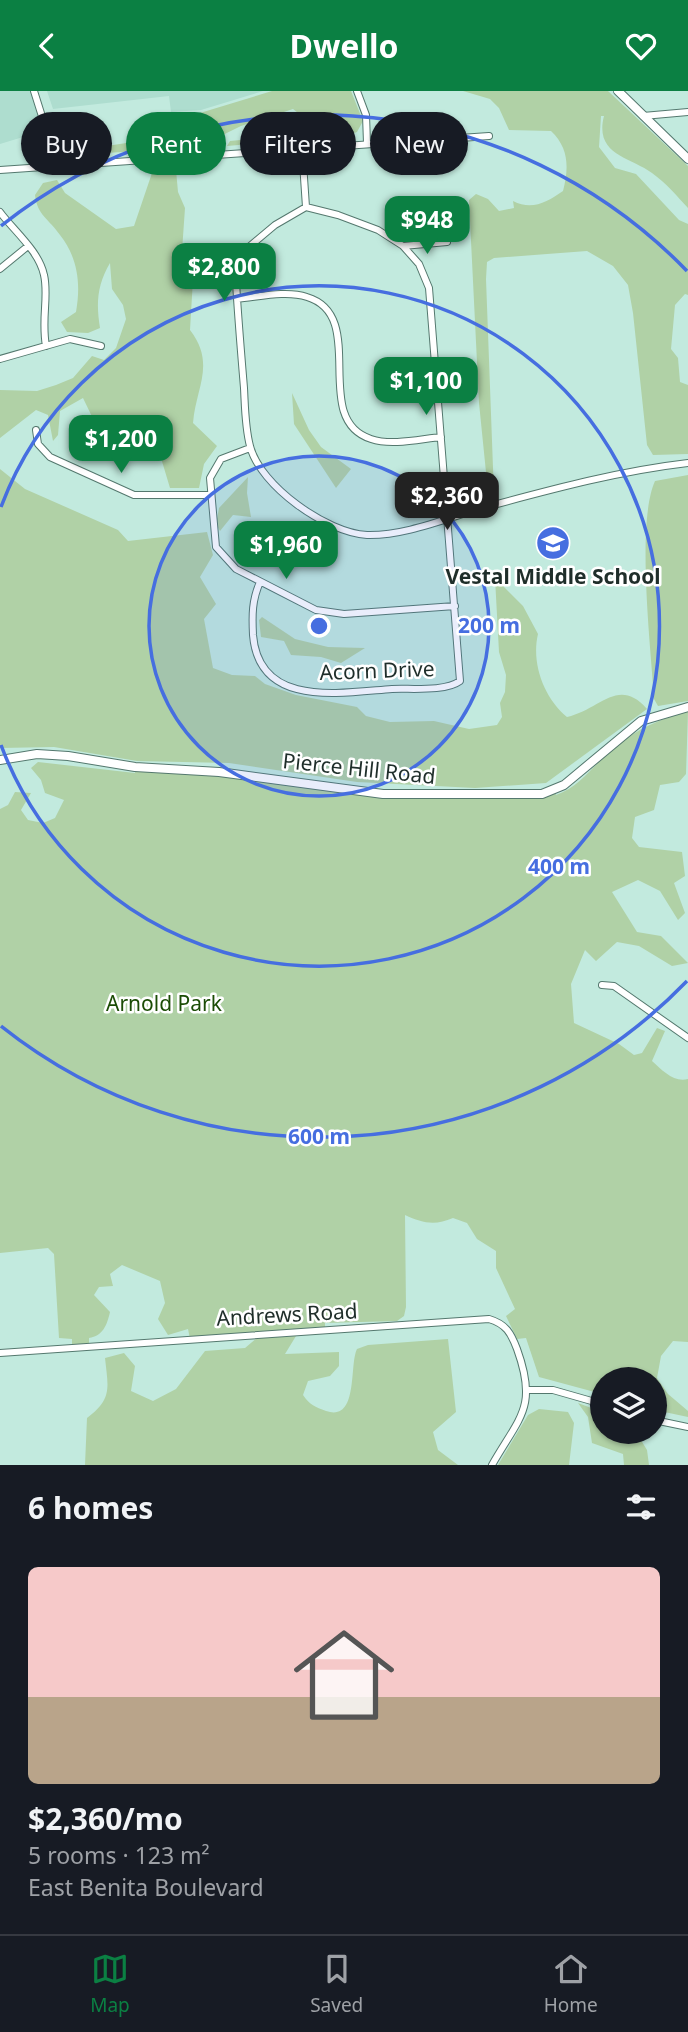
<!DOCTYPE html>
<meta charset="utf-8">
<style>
body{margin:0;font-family:"Noto Sans",sans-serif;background:#242831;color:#f1f3f6;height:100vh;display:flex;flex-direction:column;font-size:26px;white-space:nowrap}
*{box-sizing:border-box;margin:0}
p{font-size:23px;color:#9ea1a6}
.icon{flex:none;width:38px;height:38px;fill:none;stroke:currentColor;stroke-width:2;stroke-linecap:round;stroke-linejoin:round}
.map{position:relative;height:1374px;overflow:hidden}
.drawer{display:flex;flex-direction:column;background:#171b24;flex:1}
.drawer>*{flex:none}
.guide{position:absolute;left:21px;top:21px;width:648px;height:63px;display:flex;gap:14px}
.buttons{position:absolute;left:590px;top:1276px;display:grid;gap:14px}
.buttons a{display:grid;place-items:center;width:77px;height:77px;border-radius:50%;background:#171b24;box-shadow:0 2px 5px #0004;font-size:35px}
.price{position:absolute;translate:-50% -60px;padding:0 16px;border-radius:14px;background:#0b8043;color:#fff;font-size:23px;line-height:46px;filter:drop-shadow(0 2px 4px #0008)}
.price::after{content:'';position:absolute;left:50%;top:42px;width:21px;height:16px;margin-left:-10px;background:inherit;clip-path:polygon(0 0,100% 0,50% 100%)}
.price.current{background:#222;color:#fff}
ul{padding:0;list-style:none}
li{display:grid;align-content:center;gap:14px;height:371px;padding:0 28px}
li+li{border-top:2px solid #363941}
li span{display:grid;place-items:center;height:217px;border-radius:10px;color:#555}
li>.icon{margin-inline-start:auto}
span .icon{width:126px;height:126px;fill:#fffc;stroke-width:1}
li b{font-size:30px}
h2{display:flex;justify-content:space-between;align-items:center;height:84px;padding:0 28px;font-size:30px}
.tag{padding:0 24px;border-radius:32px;background:#171b24;box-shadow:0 2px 5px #0004;font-size:24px;line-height:63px}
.tag.current{background:#0b8043;color:#fff}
header{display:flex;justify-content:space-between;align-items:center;height:91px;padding:0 28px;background:#0b8043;color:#fff;font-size:32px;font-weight:700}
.dock{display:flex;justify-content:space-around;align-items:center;height:98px;border-top:2px solid #363941;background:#171b24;font-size:19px;color:#9ea1a6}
.dock a{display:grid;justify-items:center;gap:4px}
.dock .current{color:#0b8043}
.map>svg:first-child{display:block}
.built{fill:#aeddcf}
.green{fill:#b0d1a6}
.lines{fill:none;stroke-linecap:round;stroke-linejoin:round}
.minor-casing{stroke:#54786e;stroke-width:8}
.tertiary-casing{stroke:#54786e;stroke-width:10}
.minor{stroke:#fff;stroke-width:6}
.tertiary{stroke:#fff;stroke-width:8}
.ring{fill:none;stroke:#466ee0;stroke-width:3.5}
.labels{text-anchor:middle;stroke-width:5;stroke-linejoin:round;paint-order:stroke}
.poi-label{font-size:21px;font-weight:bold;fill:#1f2e2a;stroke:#fff}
.street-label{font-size:21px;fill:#1f2e2a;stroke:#fff}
.park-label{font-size:21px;fill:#1b4c05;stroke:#fff}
.centre{fill:#466ee0;stroke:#fff;stroke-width:3.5}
.ring-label{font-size:21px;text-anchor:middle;font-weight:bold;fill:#466ee0;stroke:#fff;stroke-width:5;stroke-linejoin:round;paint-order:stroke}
</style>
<header><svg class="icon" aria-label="back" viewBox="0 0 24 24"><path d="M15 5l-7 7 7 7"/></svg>Dwello<svg class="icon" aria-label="heart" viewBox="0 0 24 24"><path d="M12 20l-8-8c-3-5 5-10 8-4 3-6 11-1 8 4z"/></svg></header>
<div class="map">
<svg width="688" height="1374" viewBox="0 0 688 1374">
<rect width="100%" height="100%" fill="#c2eade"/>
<path class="built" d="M 0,0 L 31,0 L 49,54 L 28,62 L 23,46 L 0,53 Z
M 47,0 L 263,0 L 201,19 L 171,21 L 169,5 L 53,18 Z"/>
<path class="green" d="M 272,0 L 351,0 L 363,30 L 357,41 L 347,45 L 227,55 L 230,50 L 303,43 L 307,29 L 293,18 L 241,35 L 196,57 L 68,64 L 61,58 L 65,54 L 74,60 L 172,45 L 171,24 L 200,22 Z
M 463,0 L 608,0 L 688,75 L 688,117 C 677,105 666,92 652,82 C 630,66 594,64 604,25 L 601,25 L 599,56 L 615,77 L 636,83 L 679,129 L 688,133 L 688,204 L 685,203 L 675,214 L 671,258 L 678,267 L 680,291 L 688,294 L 688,363 L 653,364 L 647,354 L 633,222 L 628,194 L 613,175 L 587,160 L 494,167 L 487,171 L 486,188 L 494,404 L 488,401 L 479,312 L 469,109 L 476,103 L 488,108 L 499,120 L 514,117 L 513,110 C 532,120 547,111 563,100 C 569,77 569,57 551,40 L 509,39 L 499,17 L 490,8 Z
M 162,74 L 176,79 L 178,101 L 185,117 L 182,160 L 193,188 L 190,239 C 216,273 196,296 193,332 L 217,355 L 204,373 L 199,397 L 170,397 L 161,367 L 165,326 L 147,325 L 151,349 L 128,354 L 97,336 L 83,307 L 60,320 L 58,344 L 53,350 L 48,324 L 36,319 L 0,347 L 0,299 L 37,300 L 56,294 L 73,287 L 92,265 L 104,269 L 116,257 L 126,228 L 123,214 L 112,198 L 110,172 C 97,194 96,213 100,237 L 88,242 L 67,241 L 61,231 L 76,221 C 81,193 78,167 60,144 C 49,128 37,124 35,104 L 43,92 L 57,89 L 65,102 L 116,138 L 134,135 L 152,82 Z
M 292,302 L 309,339 L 321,356 L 351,378 L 336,397 L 294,333 Z
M 0,378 L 25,398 L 118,439 L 128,450 L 207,441 L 213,464 L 200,486 L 216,513 L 204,528 L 213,577 L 232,584 L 255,585 L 265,593 L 296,604 L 357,616 L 366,625 L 390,631 L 434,630 L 469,638 L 497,634 L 502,626 L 500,612 L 505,601 L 506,584 L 499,561 L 495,487 L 523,515 L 538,543 C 531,572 544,607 567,626 C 600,619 618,585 647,618 L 546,692 L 475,697 L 357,691 L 229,672 L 137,670 L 54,656 L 0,657 Z
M 688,384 L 688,610 L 658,615 L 654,608 C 651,557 636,432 655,390 Z
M 248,386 L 247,402 L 251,426 L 233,424 L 220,440 L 216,433 L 219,417 Z
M 262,526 L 295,548 L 328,556 L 365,557 L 341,572 L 321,566 L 291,564 L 284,550 L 261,546 L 259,529 Z
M 688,620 L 686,683 L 679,691 L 660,694 L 654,719 L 635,726 L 632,747 L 639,756 L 682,761 L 685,785 L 674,792 L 685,822 L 678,829 L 660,800 L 638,789 L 612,801 L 637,841 L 661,845 L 688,872 L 672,875 L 639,855 L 617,851 L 596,870 L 585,859 L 571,893 L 574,932 L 619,953 L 634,964 L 642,962 L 657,937 L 665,940 L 652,970 C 662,979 674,992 688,988 L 688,1251 L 673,1250 L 661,1265 L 657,1287 L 668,1303 L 688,1320 L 688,1326 L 655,1319 L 654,1288 L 602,1288 L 602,1303 L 539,1286 L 526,1247 L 517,1248 L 506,1225 L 515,1218 L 496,1177 L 496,1160 L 477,1148 L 467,1132 L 453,1127 C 435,1135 422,1132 405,1124 L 406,1216 L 404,1225 L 397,1230 L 325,1232 L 325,1238 L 190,1248 L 188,1238 L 168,1244 L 158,1228 L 165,1212 L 160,1190 L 122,1174 L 110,1183 L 113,1195 L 99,1196 L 94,1204 L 110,1221 C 107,1234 103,1245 89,1247 L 89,1255 L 72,1257 L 72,1248 L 59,1247 L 54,1163 L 48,1157 L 0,1162 L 0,718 L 8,714 L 15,701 L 31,702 L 21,719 L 28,729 L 43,732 L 55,727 L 64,709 L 45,702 L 41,689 L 31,677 L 38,671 L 135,682 L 135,676 L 219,681 L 363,701 L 555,699 L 556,704 C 582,695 594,672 615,656 C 637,638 660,628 688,620 Z
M 296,1245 L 285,1263 L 339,1261 L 339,1275 L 330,1285 L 308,1290 L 303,1304 C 310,1314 315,1316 326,1320 C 359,1331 349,1274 357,1258 L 368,1254 L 448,1248 L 456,1321 L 433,1341 L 438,1359 L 458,1374 L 85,1374 L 87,1327 C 113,1308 108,1296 105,1267 L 124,1262 L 135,1275 L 131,1300 L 153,1310 L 176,1298 L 205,1260 L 245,1257 L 257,1247 Z
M 578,1312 L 602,1321 L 602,1340 L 636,1341 L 647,1359 L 649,1374 L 624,1374 L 623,1363 L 592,1352 L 588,1326 Z
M 539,1318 L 568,1321 L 574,1332 L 569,1374 L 498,1374 L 528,1324 Z"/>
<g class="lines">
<g class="minor-casing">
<path id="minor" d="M 34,0 L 57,73
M 357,0 L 366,24 L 367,52
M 643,25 L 688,21
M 302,57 L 306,116
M 0,79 L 489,45
M 0,121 C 14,140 39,160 44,184 C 49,205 41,228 46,255
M 403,155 L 447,151
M 191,158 L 220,161 L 241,170
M 0,178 L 28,155
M 237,208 C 259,206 286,199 307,206 C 370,225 309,328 371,348 C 392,355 420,348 441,346
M 0,268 L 70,248 L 101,255
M 36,339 L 38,353 L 50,366 L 134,404 L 210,404
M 250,357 L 221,368 L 210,387 L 216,456 L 236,478 L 316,519 L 344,523 L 455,515
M 260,491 C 252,509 252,524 253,544 C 259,617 339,602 392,598 C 410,597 445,601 460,590 L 429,197 L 419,173 L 403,155 L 378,139 L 338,124 L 306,116 L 275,134 L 250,155 L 241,170 L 236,191 C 238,226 241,261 244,297 C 245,315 245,336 250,355 C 260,395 327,442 367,444 C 406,445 449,426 486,416 C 553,398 619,380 688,372
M 602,894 L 614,895 L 688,947
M 0,1262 L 489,1228 C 506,1233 511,1242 517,1258 C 538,1316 520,1325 492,1374
M 528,1299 L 553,1299 L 602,1313
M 654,1329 L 688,1336"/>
</g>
<g class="tertiary-casing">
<path id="tertiary" d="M 618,0 L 688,68
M 0,669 L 37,663 L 68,665 L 135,676 L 219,681 L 383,703 L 542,703 L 564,694 L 641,630 L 688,616"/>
</g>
<use href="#minor" class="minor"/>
<use href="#tertiary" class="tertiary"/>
</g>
<circle cx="319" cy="535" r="170" fill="#466ee0" fill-opacity=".12"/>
<g class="ring">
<circle cx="319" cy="535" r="170"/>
<path d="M1 416A340 340 0 1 1 1 654"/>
<path d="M687 890A511 511 0 0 1 1 935M1 135A511 511 0 0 1 687 180"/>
</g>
<defs>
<g id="school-disc" transform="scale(1.75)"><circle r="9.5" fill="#466ee0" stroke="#fff"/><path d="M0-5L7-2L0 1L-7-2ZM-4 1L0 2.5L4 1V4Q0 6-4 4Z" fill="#fff"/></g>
</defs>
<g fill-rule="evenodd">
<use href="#school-disc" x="553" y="452"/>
</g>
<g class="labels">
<g class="poi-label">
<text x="553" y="493">Vestal Middle School</text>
</g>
<g class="street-label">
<text transform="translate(377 580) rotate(-2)" y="7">Acorn Drive</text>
<text transform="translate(359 678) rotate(6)" y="7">Pierce Hill Road</text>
<text transform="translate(287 1224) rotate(-3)" y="7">Andrews Road</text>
</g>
<g class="park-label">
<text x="164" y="920">Arnold Park</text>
</g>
</g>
<circle cx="319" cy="535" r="10" class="centre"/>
<g class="ring-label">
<text x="489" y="542">200 m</text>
<text x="559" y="783">400 m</text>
<text x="319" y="1053">600 m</text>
</g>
</svg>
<div class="buttons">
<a><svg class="icon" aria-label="layers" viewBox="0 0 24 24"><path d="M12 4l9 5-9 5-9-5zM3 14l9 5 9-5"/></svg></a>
</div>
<b class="price" style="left:427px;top:165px">$948</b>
<b class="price" style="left:224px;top:212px">$2,800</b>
<b class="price" style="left:426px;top:326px">$1,100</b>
<b class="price" style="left:121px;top:384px">$1,200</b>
<b class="price current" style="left:447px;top:441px">$2,360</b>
<b class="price" style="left:286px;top:490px">$1,960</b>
<div class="guide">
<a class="tag">Buy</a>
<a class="tag current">Rent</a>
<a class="tag">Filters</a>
<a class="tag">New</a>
</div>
</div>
<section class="drawer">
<h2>6 homes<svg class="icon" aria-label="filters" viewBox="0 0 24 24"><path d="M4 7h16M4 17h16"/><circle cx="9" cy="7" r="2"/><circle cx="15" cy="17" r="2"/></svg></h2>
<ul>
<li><span style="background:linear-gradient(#f6c9c9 60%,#b9a48a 0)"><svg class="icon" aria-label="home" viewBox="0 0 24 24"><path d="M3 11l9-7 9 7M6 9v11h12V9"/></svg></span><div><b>$2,360/mo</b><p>5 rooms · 123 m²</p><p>East Benita Boulevard</p></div></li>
</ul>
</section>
<nav class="dock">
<a class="current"><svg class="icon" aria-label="map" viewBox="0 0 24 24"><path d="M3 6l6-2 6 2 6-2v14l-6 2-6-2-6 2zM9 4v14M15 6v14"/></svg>Map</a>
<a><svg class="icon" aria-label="saved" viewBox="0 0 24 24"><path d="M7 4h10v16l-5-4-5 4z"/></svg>Saved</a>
<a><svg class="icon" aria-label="home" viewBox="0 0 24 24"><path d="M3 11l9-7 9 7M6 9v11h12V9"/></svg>Home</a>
</nav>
